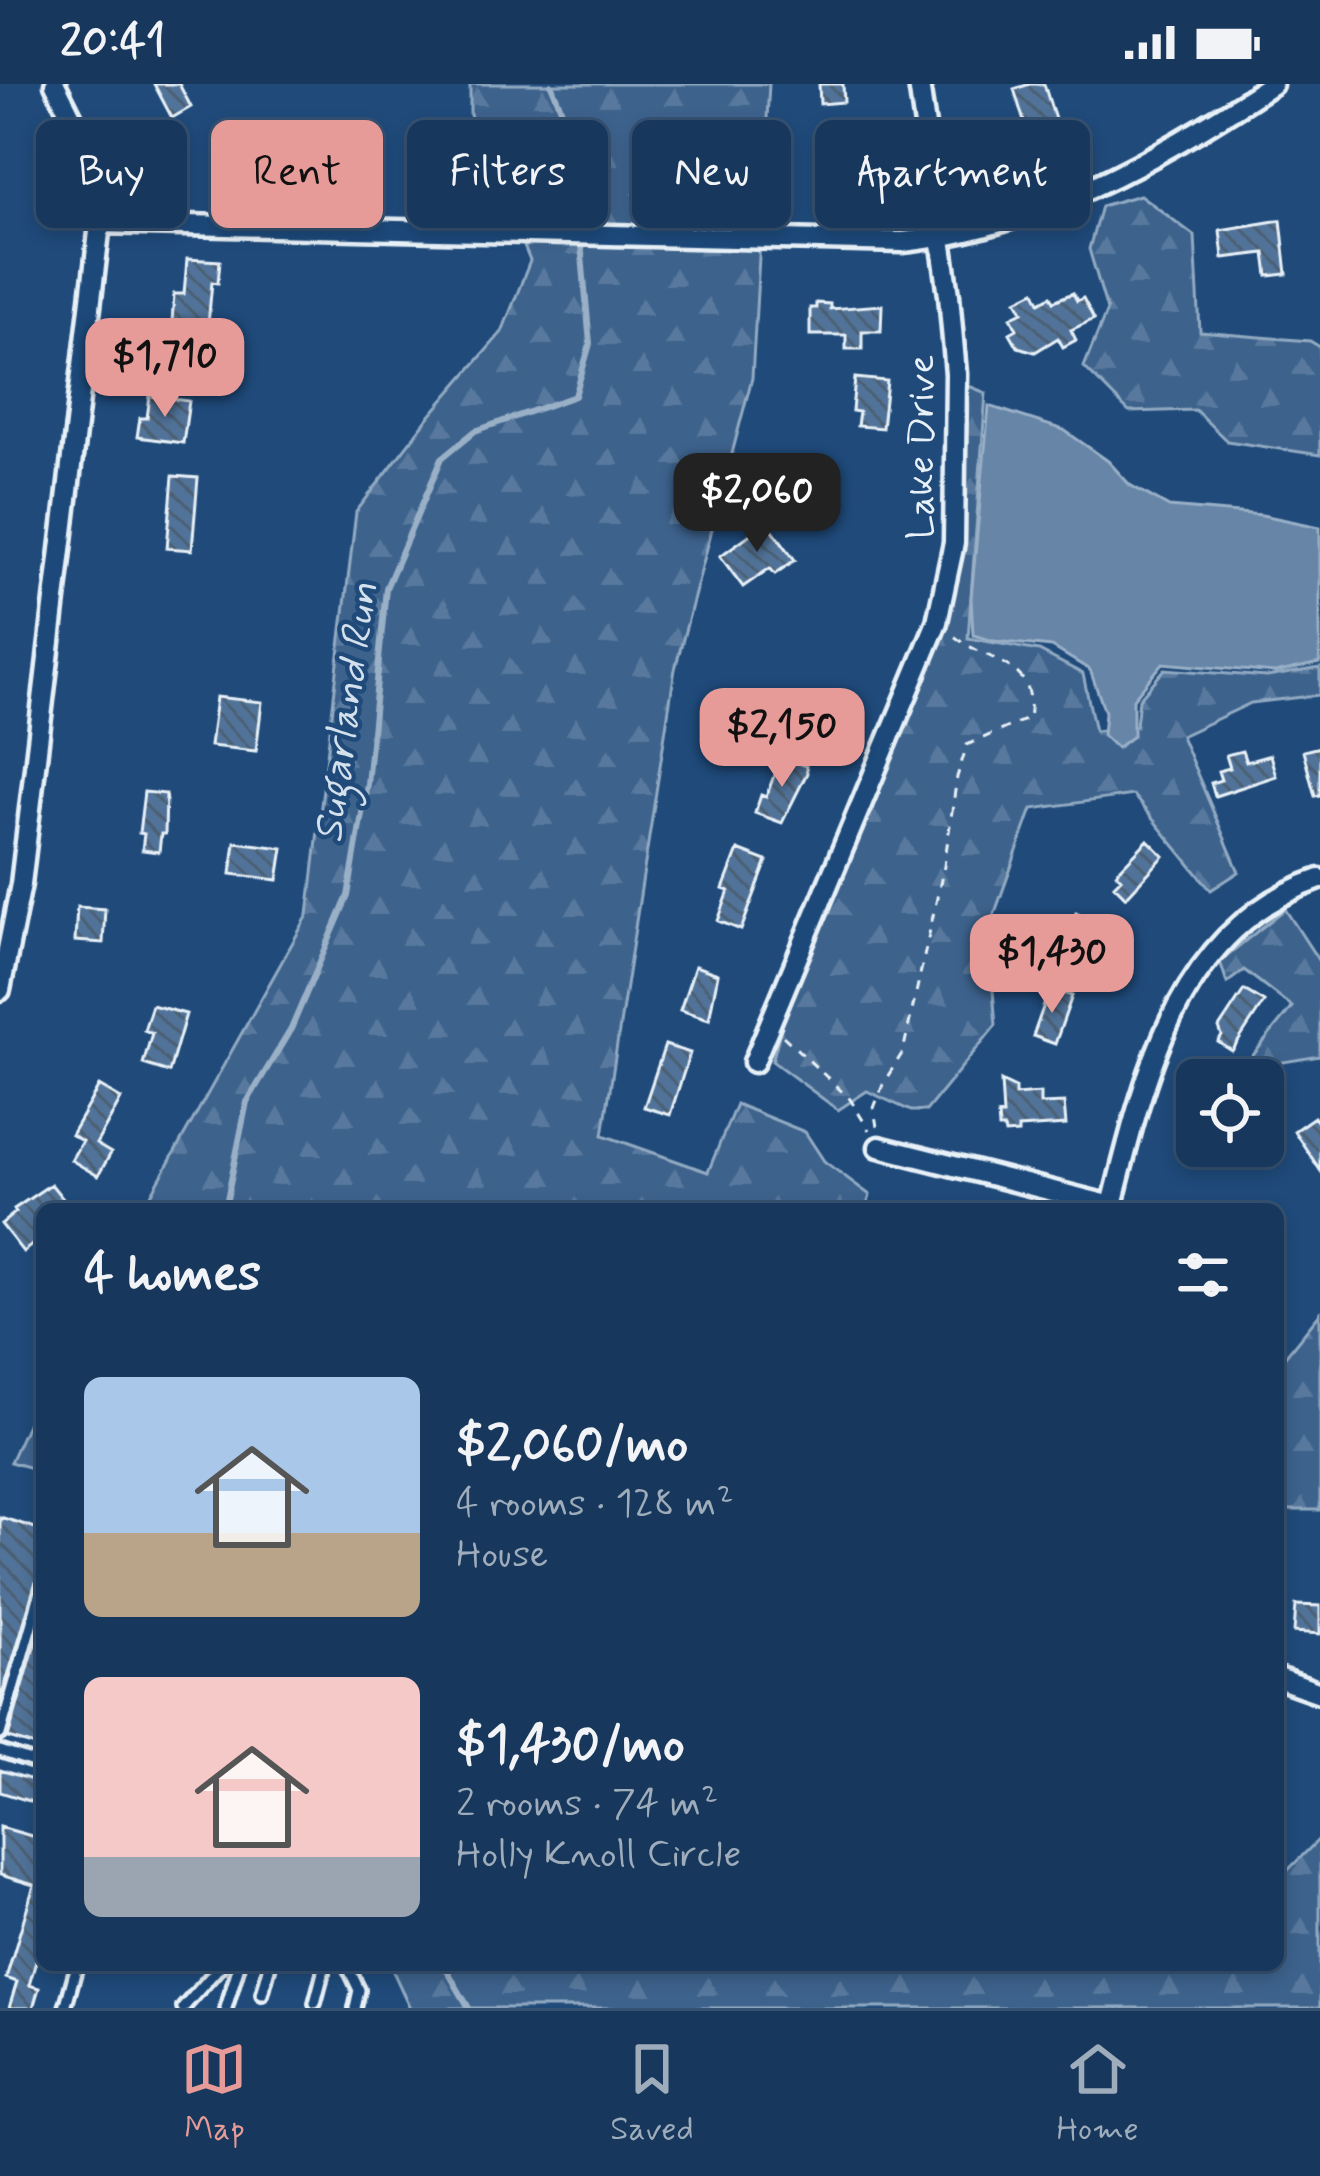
<!DOCTYPE html>
<meta charset="utf-8">
<style>
body{margin:0;font-family:Mynerve,sans-serif;background:#244365;color:#f1f3f6;height:100vh;display:flex;flex-direction:column;font-size:45px;white-space:nowrap}
*{box-sizing:border-box;margin:0}
p{font-size:39px;color:#9eacbb}
.icon{flex:none;width:66px;height:66px;fill:none;stroke:currentColor;stroke-width:2;stroke-linecap:round;stroke-linejoin:round}
.map{position:relative;flex:1;overflow:hidden}
.side{position:absolute;left:36px;top:1119px;width:1248px;height:768px;display:flex;flex-direction:column;background:#17385c;border-radius:18px;box-shadow:0 6px 18px #0003,0 0 0 3px #365272}
.side>*{flex:none}
.banner{position:absolute;left:36px;top:36px;width:1248px;height:108px;display:flex;gap:24px}
.buttons{position:absolute;left:1176px;top:975px;display:grid;gap:24px}
.buttons a{display:grid;place-items:center;width:108px;height:108px;border-radius:18px;background:#17385c;box-shadow:0 6px 18px #0003,0 0 0 3px #365272;font-size:60px}
.price{position:absolute;translate:-50% -102px;padding:0 27px;border-radius:24px;background:#e69b98;color:#111;font-size:39px;line-height:78px;filter:drop-shadow(0 3px 6px #0008)}
.price::after{content:'';position:absolute;left:50%;top:72px;width:36px;height:27px;margin-left:-18px;background:inherit;clip-path:polygon(0 0,100% 0,50% 100%)}
.price.active{background:#222;color:#fff}
ul{padding:0;list-style:none}
li{display:flex;align-items:center;gap:36px;height:300px;padding:0 48px}
li span{display:grid;place-items:center;flex:none;width:336px;height:240px;border-radius:18px;color:#555}
li>.icon{margin-inline-start:auto}
span .icon{width:144px;height:144px;fill:#fffc;stroke-width:1}
li b{font-size:51px}
h2{display:flex;justify-content:space-between;align-items:center;height:144px;padding:0 48px;font-size:51px}
.tag{padding:0 42px;border-radius:18px;background:#17385c;box-shadow:0 6px 18px #0003,0 0 0 3px #365272;font-size:42px;line-height:108px}
.tag.active{background:#e69b98;color:#111}
.status{display:flex;justify-content:space-between;align-items:center;height:84px;padding:0 60px;background:#17385c;direction:ltr}
.status svg{height:33px;fill:currentColor}
.dock{display:flex;justify-content:space-around;align-items:center;height:168px;border-top:3px solid #365272;background:#17385c;font-size:33px;color:#9eacbb}
.dock a{display:grid;justify-items:center;gap:6px}
.dock .active{color:#e69b98}
.map>svg:first-child{display:block}
.forest{fill:url(#forest-firs);stroke:#92aac2;stroke-width:3}
.water{fill:#6685a7;stroke:#9ab0c7;stroke-width:3}
.lines{fill:none;stroke-linecap:round;stroke-linejoin:round}
.stream{stroke:#9ab0c7;stroke-width:6}
.building{fill:url(#building-back-hatch);stroke:#e8f1f8;stroke-width:3}
.lane-casing{stroke:#e8f1f8;stroke-width:18}
.street-casing{stroke:#e8f1f8;stroke-width:27}
.path{stroke:#e8f1f8;stroke-width:3;stroke-dasharray:9 9;stroke-linecap:butt}
.lane{stroke:#1f4a7a;stroke-width:9}
.street{stroke:#1f4a7a;stroke-width:18}
.labels{text-anchor:middle;stroke-width:9;stroke-linejoin:round;paint-order:stroke}
.street-label{font-size:39px;fill:#e8f1f8;stroke:#1f4a7a}
.water-label{font-size:42px;font-style:italic;fill:#d4e1ec;stroke:#1f4a7a}
</style>
<div class="status"><b>20:41</b><svg viewBox="0 0 49 12"><path d="M0 12V9h3v3zM5 12V6h3v6zM10 12V3h3v9zM15 12V0h3v12zM26 1h20v11H26zM47 4h2v5h-2z"/></svg></div>
<div class="map">
<svg width="1320" height="1924" viewBox="0 0 1320 1924">
<defs>
<pattern id="forest-firs" width="22" height="20" patternUnits="userSpaceOnUse" patternTransform="scale(3)"><rect width="22" height="20" fill="#3c628c"/><path d="M5 1l3.5 6h-7zM16 11l3.5 6h-7z" fill="#58799d"/></pattern>
<pattern id="building-back-hatch" width="6" height="6" patternUnits="userSpaceOnUse" patternTransform="scale(3)"><rect width="6" height="6" fill="#517399"/><path d="M-1 5l2 2M0 0l6 6M5-1l2 2" fill="none" stroke="#4c5e72"/></pattern>
</defs>
<rect width="100%" height="100%" fill="#1f4a7a"/>
<filter id="ink" filterUnits="userSpaceOnUse"><feTurbulence type="fractalNoise" baseFrequency=".00833" numOctaves="2"/><feDisplacementMap in="SourceGraphic" scale="24" xChannelSelector="R" yChannelSelector="G"/><feConvolveMatrix kernelMatrix="1 2 1 2 8 2 1 2 1" color-interpolation-filters="sRGB"/></filter>
<g filter="url(#ink)">
<path class="forest" d="M 470,0 L 769,0 L 752,294 L 675,585 L 603,1051 L 708,1088 L 736,1020 L 805,1048 L 824,1077 L 870,1111 L 866,1125 L 143,1125 L 308,831 L 356,428 L 429,333 L 502,248 L 530,177 L 470,31 Z
M 1140,111 L 1195,152 L 1200,248 L 1310,257 L 1320,263 L 1320,371 L 1227,357 L 1195,326 L 1129,328 L 1084,283 L 1107,226 L 1089,165 L 1101,122 Z
M 964,300 L 986,309 L 968,554 L 1039,567 L 1083,590 L 1095,647 L 1136,642 L 1139,615 L 1165,585 L 1267,593 L 1320,584 L 1320,611 L 1251,619 L 1181,652 L 1239,788 L 1211,806 L 1133,711 L 1032,725 L 988,848 L 996,941 L 926,1027 L 911,1027 L 867,1007 L 838,1026 L 772,977 L 782,941 L 945,536 Z
M 1285,825 L 1320,879 L 1320,972 L 1283,978 L 1263,1022 L 1263,996 L 1244,996 L 1242,985 L 1292,923 L 1244,886 L 1227,899 L 1220,877 Z
M 1320,1229 L 1320,1426 L 1278,1426 L 1278,1281 Z
M 42,1307 L 42,1387 L 10,1378 Z
M 1320,1754 L 1320,1924 L 410,1924 L 390,1881 L 1278,1881 L 1278,1796 Z"/>
<path class="water" d="M 989,322 L 1064,346 L 1108,377 L 1130,401 L 1169,423 L 1262,431 L 1320,443 L 1320,579 L 1275,589 L 1163,579 L 1133,615 L 1133,652 L 1117,664 L 1103,651 L 1105,628 L 1090,586 L 1052,563 L 994,557 L 973,551 L 971,514 Z"/>
<g class="lines">
<path class="stream" d="M 225,1125 L 247,1018 L 291,945 L 348,812 L 367,700 L 386,504 L 442,374 L 475,347 L 575,312 L 590,260 L 571,49 L 551,0
M 444,1881 L 469,1924"/>
</g>
<path class="building" d="M 154,0 L 179,0 L 191,23 L 172,34 Z
M 819,0 L 843,0 L 844,18 L 820,20 Z
M 1030,0 L 1044,0 L 1058,45 L 1029,54 L 1014,5 Z
M 860,56 L 864,103 L 862,107 L 837,109 L 836,94 L 826,95 L 824,82 L 835,80 L 832,58 Z
M 1281,136 L 1287,190 L 1268,192 L 1265,169 L 1223,174 L 1220,146 Z
M 187,175 L 220,177 L 218,199 L 212,198 L 208,241 L 204,241 L 203,252 L 176,250 L 177,239 L 172,239 L 174,210 L 184,210 Z
M 1035,207 L 1040,218 L 1051,212 L 1054,217 L 1073,209 L 1077,217 L 1083,214 L 1094,235 L 1071,246 L 1076,256 L 1063,263 L 1058,254 L 1035,268 L 1018,263 L 1010,249 L 1017,245 L 1011,233 L 1023,227 L 1017,216 Z
M 816,219 L 830,220 L 830,225 L 882,221 L 881,247 L 862,247 L 862,265 L 846,265 L 846,251 L 810,251 L 810,224 L 816,224 Z
M 855,294 L 887,297 L 882,344 L 857,342 L 859,328 L 852,327 Z
M 150,312 L 189,317 L 183,359 L 137,353 L 140,334 L 147,334 Z
M 173,392 L 198,394 L 192,466 L 167,464 Z
M 767,438 L 795,476 L 775,490 L 770,484 L 743,503 L 720,472 Z
M 216,613 L 262,618 L 256,667 L 210,662 Z
M 1320,663 L 1320,711 L 1315,712 L 1303,667 Z
M 1242,667 L 1246,678 L 1270,671 L 1276,692 L 1215,712 L 1211,699 L 1221,696 L 1218,687 L 1230,684 L 1226,671 Z
M 781,673 L 806,682 L 807,689 L 782,739 L 755,729 L 761,711 L 766,713 Z
M 144,708 L 166,710 L 165,750 L 161,750 L 159,768 L 142,766 L 144,750 L 139,749 Z
M 1148,756 L 1164,772 L 1126,813 L 1114,801 L 1121,794 L 1116,789 Z
M 235,758 L 283,764 L 278,796 L 231,790 Z
M 738,766 L 767,777 L 741,846 L 718,837 L 729,807 L 723,805 Z
M 77,823 L 105,825 L 103,859 L 75,857 Z
M 1076,828 L 1100,840 L 1073,887 L 1059,878 Z
M 695,882 L 718,890 L 709,935 L 680,926 Z
M 1050,904 L 1072,912 L 1055,960 L 1033,952 Z
M 1244,906 L 1264,918 L 1232,967 L 1218,958 L 1222,952 L 1219,944 Z
M 152,921 L 186,930 L 169,988 L 143,980 L 152,949 L 144,946 Z
M 665,961 L 690,969 L 670,1031 L 644,1023 Z
M 1001,997 L 1015,1004 L 1015,1011 L 1040,1009 L 1040,1020 L 1064,1019 L 1066,1041 L 1018,1044 L 1018,1049 L 1005,1050 L 1004,1045 L 999,1045 L 998,1031 L 1003,1031 Z
M 99,1002 L 121,1015 L 96,1060 L 111,1069 L 98,1092 L 71,1076 L 82,1057 L 71,1051 Z
M 1314,1033 L 1320,1041 L 1320,1086 L 1294,1047 Z
M 1198,1062 L 1217,1062 L 1216,1077 L 1198,1077 Z
M 51,1100 L 71,1125 L 42,1125 L 42,1140 L 35,1146 L 41,1154 L 23,1168 L 1,1140 L 16,1128 L 14,1125 Z
M 0,1433 L 42,1446 L 42,1483 L 0,1617 Z
M 1296,1521 L 1320,1522 L 1320,1550 L 1294,1548 Z
M 42,1536 L 42,1664 L 8,1654 Z
M 0,1686 L 42,1699 L 42,1721 L 0,1708 Z
M 0,1743 L 42,1755 L 42,1875 L 37,1874 L 29,1901 L 39,1904 L 33,1924 L 9,1924 L 17,1898 L 6,1894 L 34,1801 L 0,1791 Z"/>
<g class="lines">
<g class="lane-casing">
<path id="lane" d="M 0,1650 L 42,1503
M 0,1667 L 42,1681
M 347,1881 L 359,1906 L 355,1924
M 262,1910 L 270,1881
M 315,1919 L 325,1881
M 65,1924 L 77,1881
M 183,1924 L 221,1881
M 226,1924 L 239,1881"/>
</g>
<g class="street-casing">
<path id="street" d="M 100,139 L 903,158 C 1037,144 1162,73 1272,0
M 0,906 L 21,800 L 102,123 L 77,44 L 55,0
M 754,978 L 937,538 L 954,459 L 956,290 L 949,211 L 919,0
M 879,1063 L 1112,1122
M 1111,1125 C 1144,994 1176,844 1320,795
M 1278,1594 L 1320,1609"/>
</g>
<path class="path" d="M 783,952 L 850,1015 L 869,1046
M 877,1043 L 874,1024 L 884,998 L 903,968 L 944,782 L 957,693 L 967,661 L 1029,634 C 1039,576 985,579 953,551"/>
<use href="#lane" class="lane"/>
<use href="#street" class="street"/>
</g>
</g>
<g class="labels">
<g class="street-label">
<text transform="translate(919 363) rotate(-90)" y="14">Lake Drive</text>
</g>
<g class="water-label">
<text transform="translate(344 628) rotate(-82)" y="15">Sugarland Run</text>
</g>
</g>
</svg>
<div class="buttons">
<a><svg class="icon" aria-label="locate" viewBox="0 0 24 24"><circle cx="12" cy="12" r="6"/><path d="M12 2v4M12 18v4M2 12h4M18 12h4"/></svg></a>
</div>
<b class="price" style="left:165px;top:336px">$1,710</b>
<b class="price active" style="left:757px;top:471px">$2,060</b>
<b class="price" style="left:782px;top:706px">$2,150</b>
<b class="price" style="left:1052px;top:932px">$1,430</b>
<div class="banner">
<a class="tag">Buy</a>
<a class="tag active">Rent</a>
<a class="tag">Filters</a>
<a class="tag">New</a>
<a class="tag">Apartment</a>
</div>
<section class="side">
<h2>4 homes<svg class="icon" aria-label="filters" viewBox="0 0 24 24"><path d="M4 7h16M4 17h16"/><circle cx="9" cy="7" r="2"/><circle cx="15" cy="17" r="2"/></svg></h2>
<ul>
<li><span style="background:linear-gradient(#a9c7e8 65%,#b9a48a 0)"><svg class="icon" aria-label="home" viewBox="0 0 24 24"><path d="M3 11l9-7 9 7M6 9v11h12V9"/></svg></span><div><b>$2,060/mo</b><p>4 rooms · 128 m²</p><p>House</p></div></li>
<li><span style="background:linear-gradient(#f6c9c9 75%,#9aa5b1 0)"><svg class="icon" aria-label="home" viewBox="0 0 24 24"><path d="M3 11l9-7 9 7M6 9v11h12V9"/></svg></span><div><b>$1,430/mo</b><p>2 rooms · 74 m²</p><p>Holly Knoll Circle</p></div></li>
</ul>
</section>
</div>
<nav class="dock">
<a class="active"><svg class="icon" aria-label="map" viewBox="0 0 24 24"><path d="M3 6l6-2 6 2 6-2v14l-6 2-6-2-6 2zM9 4v14M15 6v14"/></svg>Map</a>
<a><svg class="icon" aria-label="saved" viewBox="0 0 24 24"><path d="M7 4h10v16l-5-4-5 4z"/></svg>Saved</a>
<a><svg class="icon" aria-label="home" viewBox="0 0 24 24"><path d="M3 11l9-7 9 7M6 9v11h12V9"/></svg>Home</a>
</nav>
